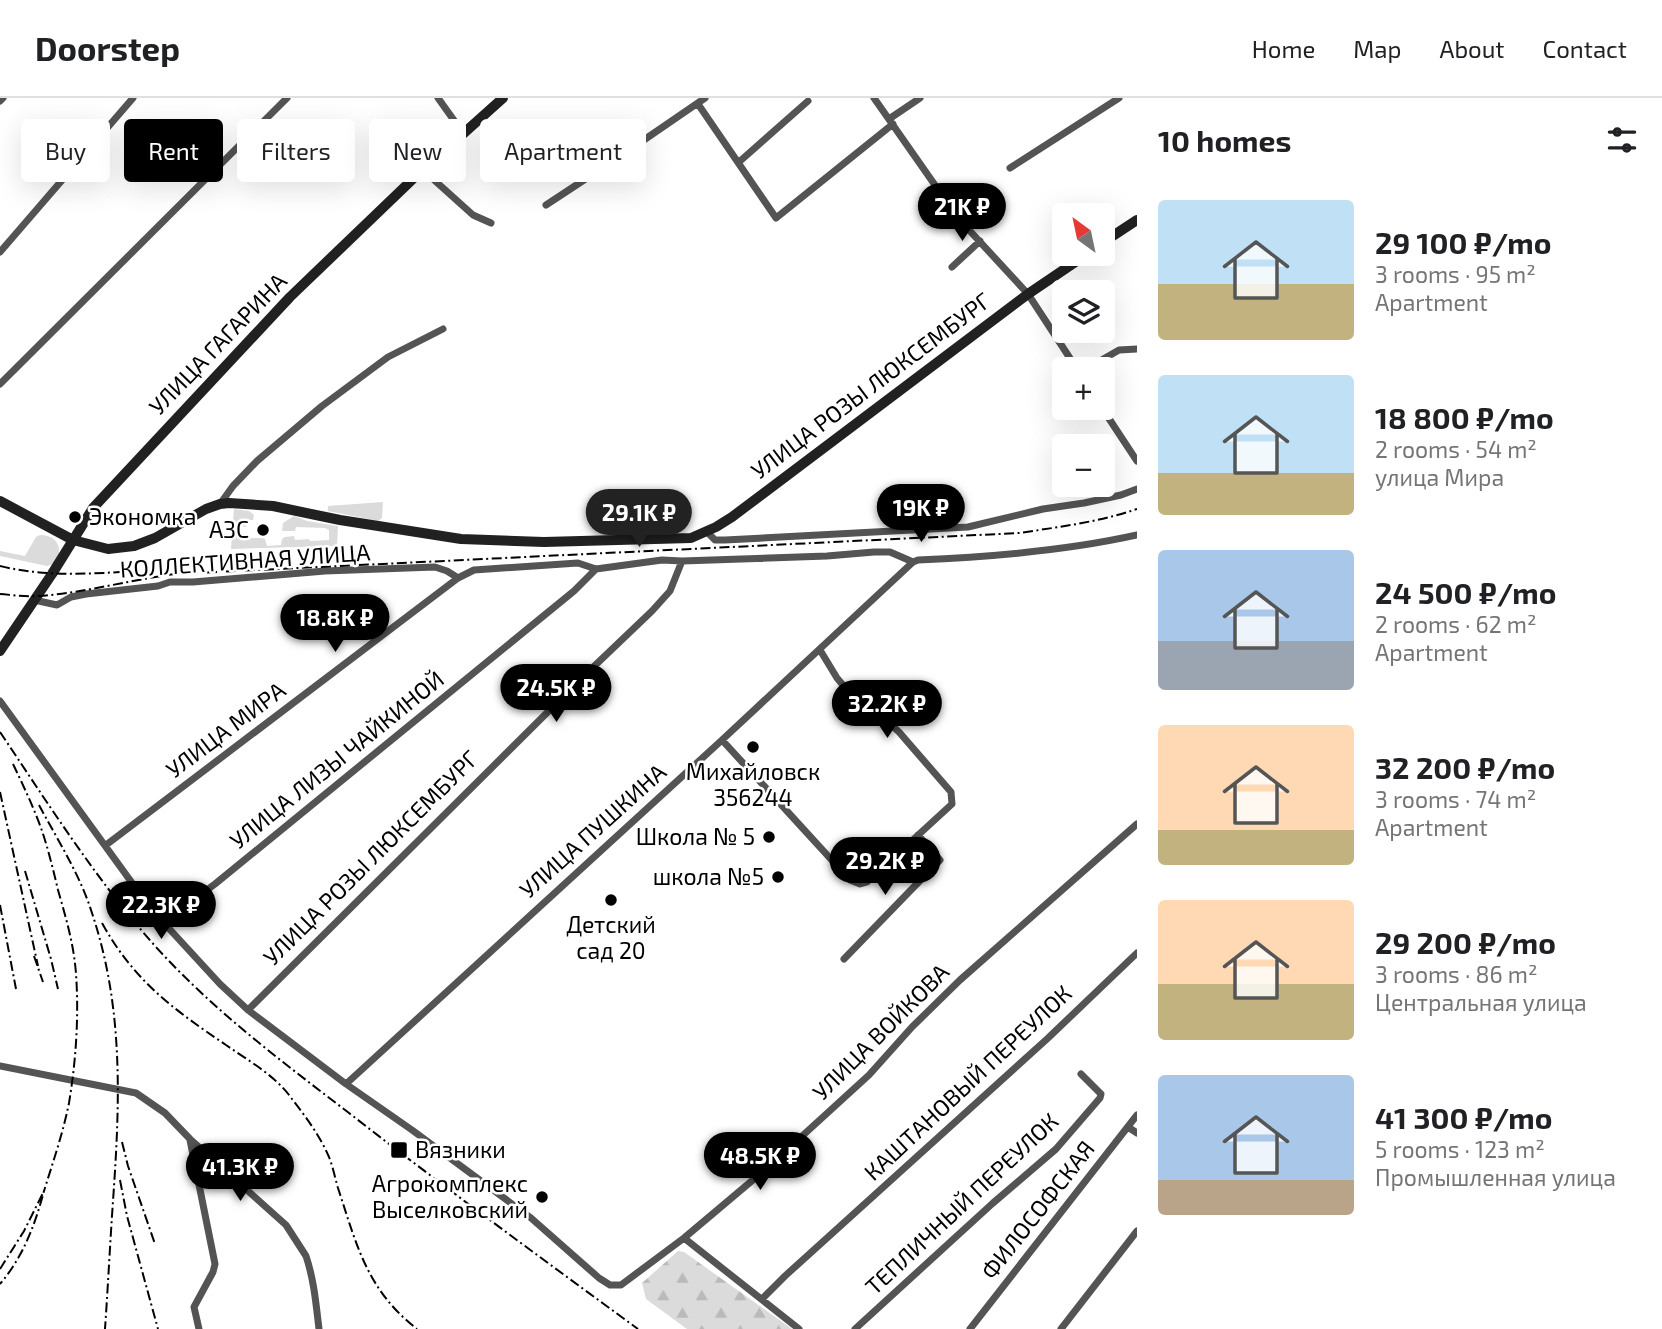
<!DOCTYPE html>
<meta charset="utf-8">
<style>
body{margin:0;font-family:"Exo 2",sans-serif;background:#f2f2f2;color:#202124;height:100vh;display:flex;flex-direction:column;font-size:26px;white-space:nowrap}
*{box-sizing:border-box;margin:0}
p{font-size:23px;color:#757577}
.icon{flex:none;width:38px;height:38px;fill:none;stroke:currentColor;stroke-width:2;stroke-linecap:round;stroke-linejoin:round}
.map{position:relative;flex:1;overflow:hidden}
.sheet{display:flex;flex-direction:column;background:#fff;width:525px}
.sheet>*{flex:none}
.hud{position:absolute;left:21px;top:21px;width:665px;height:63px;display:flex;gap:14px}
.needle{width:46px;rotate:327deg}
.tools{position:absolute;left:1052px;top:105px;display:grid;gap:14px}
.tools a{display:grid;place-items:center;width:63px;height:63px;border-radius:7px;background:#fff;box-shadow:0 7px 28px #0002;font-size:35px}
.price{position:absolute;translate:-50% -60px;padding:0 16px;border-radius:24px;background:#000;color:#fff;font-size:23px;line-height:46px;filter:drop-shadow(0 2px 4px #0008)}
.price::after{content:'';position:absolute;left:50%;top:42px;width:21px;height:16px;margin-left:-10px;background:inherit;clip-path:polygon(0 0,100% 0,50% 100%)}
.price.active{background:#222;color:#fff}
ul{padding:0;list-style:none}
li{display:flex;align-items:center;gap:21px;height:175px;padding:0 21px}
li span{display:grid;place-items:center;flex:none;width:196px;height:140px;border-radius:7px;color:#555}
li>.icon{margin-inline-start:auto}
span .icon{width:84px;height:84px;fill:#fffc;stroke-width:1}
li b{font-size:30px}
h2{display:flex;justify-content:space-between;align-items:center;height:84px;padding:0 21px;font-size:30px}
.pill{padding:0 24px;border-radius:7px;background:#fff;box-shadow:0 7px 28px #0002;font-size:24px;line-height:63px}
.pill.active{background:#000;color:#fff}
header{display:flex;align-items:center;gap:42px;box-sizing:border-box;height:98px;padding:0 35px;background:#fff;border-bottom:2px solid #e0e0e0}
header strong{font-size:33px}
nav{display:flex;gap:38px;margin-inline-start:auto;font-size:24px}
main{display:flex;flex:1;min-height:0}
.map>svg:first-child{display:block}
.grass{fill:#dbdbdb}
.forest{fill:url(#forest-firs)}
.lines{fill:none;stroke-linecap:round;stroke-linejoin:round}
.minor{stroke:#545454;stroke-width:7}
.secondary{stroke:#212121;stroke-width:10}
.rail{stroke:#000;stroke-width:2;stroke-dasharray:10 3.5 2 3.5;stroke-linecap:butt}
.poi-dot{fill:#000;stroke:#fff;stroke-width:2.5}
.labels{text-anchor:middle;stroke-width:5;stroke-linejoin:round;paint-order:stroke}
.street-label{font-size:23px;fill:#000;stroke:#fff}
.poi-label{font-size:23px;fill:#000;stroke:#fff;text-anchor:end}
</style>
<header>
<strong>Doorstep</strong>
<nav><a>Home</a><a>Map</a><a>About</a><a>Contact</a></nav>
</header>
<main>
<div class="map">
<svg width="1137" height="1231" viewBox="0 0 1137 1231">
<defs>
<pattern id="forest-firs" width="22" height="20" patternUnits="userSpaceOnUse" patternTransform="scale(1.75)"><rect width="22" height="20" fill="#dbdbdb"/><path d="M5 1l3.5 6h-7zM16 11l3.5 6h-7z" fill="#bababa"/></pattern>
</defs>
<rect width="100%" height="100%" fill="#fff"/>
<path class="grass" d="M 383,404 L 382,420 L 378,423 L 328,413 L 328,408 Z
M 234,411 L 249,413 L 254,417 L 253,422 L 246,422 L 246,429 L 242,428 L 241,440 L 262,440 L 265,441 L 267,448 L 281,447 L 282,441 L 285,439 L 294,438 L 295,442 L 309,441 L 310,443 L 329,442 L 329,432 L 325,430 L 296,429 L 295,433 L 282,433 L 283,425 L 294,418 L 307,423 L 338,428 L 337,448 L 231,451 Z
M 40,437 C 58,437 64,451 55,466 L 47,468 L 0,458 L 0,453 L 25,458 L 36,439 Z"/>
<path class="forest" d="M 678,1153 L 684,1154 L 792,1231 L 687,1231 L 646,1201 L 642,1185 Z"/>
<g class="lines">
<path class="minor" d="M 438,0 L 463,35
M 874,0 L 958,120 L 1028,196 L 1077,271
M 0,3 L 3,0
M 698,6 L 776,120 L 893,26
M 889,21 L 920,0
M 739,64 L 808,3
M 1010,70 L 1119,0
M 423,72 L 473,117 L 491,125
M 546,107 L 622,57 L 705,0
M 0,154 L 133,0
M 952,169 L 980,143
M 1086,271 L 1119,252 L 1137,251
M 0,286 L 287,0
M 1102,310 L 1137,363
M 220,406 L 233,388 L 257,363 L 322,308 L 388,259 L 443,231
M 707,434 L 715,442 L 725,442 L 968,429 L 1043,411 L 1084,405 L 1121,397 L 1137,391
M 34,502 L 57,507 L 71,499 L 86,496 L 158,488 L 170,484 L 193,484 L 325,473 L 435,469 L 447,473 L 458,480
M 0,603 L 135,789 L 163,824 L 220,886 L 248,912 L 346,986 L 412,1032 L 531,1120 L 599,1180 L 610,1187 L 621,1187 L 684,1140 L 766,1071 L 869,977 L 912,929 L 960,882 L 1137,726
M 722,642 L 850,782 L 860,786 L 867,784 L 952,706 L 951,694 L 899,634 L 874,611 L 859,606 L 837,580 L 820,552
M 106,747 L 458,480 L 474,472 L 578,465 L 596,471 L 662,462 L 682,463
M 163,824 L 215,786 L 574,493 L 596,471
M 844,861 L 940,762 L 918,737
M 248,912 L 586,576 L 652,513 L 670,493 L 682,463 L 827,458 L 874,454 L 890,454 L 913,464
M 0,968 L 136,995 L 165,1015 L 190,1041 L 286,1127 L 306,1158 C 314,1182 316,1206 319,1231
M 346,986 L 722,642 L 913,464 L 918,462 C 991,459 1065,453 1137,437
M 1128,1029 L 1137,1035
M 190,1042 L 215,1166 L 213,1174 L 194,1209 L 199,1231
M 684,1140 L 799,1231
M 762,1201 L 785,1178 L 1047,941 L 1137,855
M 855,1231 L 993,1105 L 1056,1051 L 1100,1000 L 1101,996 L 1081,976
M 970,1231 L 1137,1017
M 1061,1231 L 1137,1133"/>
<path class="secondary" d="M 1102,145 L 1137,122
M 0,403 L 73,442 L 108,451 L 134,448 L 155,440 L 206,411 L 220,406 L 229,405 L 273,408 L 340,422 L 461,441 L 544,444 L 691,440 L 716,429 L 732,419 L 1028,196 L 1087,156
M 0,553 L 52,476 L 93,410 L 290,199 L 416,78 L 503,0"/>
<path class="rail" d="M 0,468 C 45,479 90,476 136,473
M 0,496 C 13,497 26,499 39,498 C 84,495 129,482 175,476 L 1019,435 C 1059,429 1099,424 1137,411
M 0,634 C 49,707 97,783 156,849 C 213,912 281,963 349,1015 C 444,1089 541,1160 638,1231
M 13,666 C 23,687 33,708 41,730 C 48,750 53,771 58,792 C 66,820 74,847 76,876 C 79,918 76,963 69,1005 C 63,1035 53,1064 44,1093
M 0,694 L 38,868
M 39,707 C 57,741 79,775 91,812 C 124,909 120,1003 113,1103 C 110,1146 108,1188 105,1231
M 25,773 L 51,861 L 58,891
M 0,807 L 16,891
M 102,825 C 134,883 173,911 226,947 C 249,963 276,978 292,1001 C 306,1019 320,1038 329,1059 C 333,1069 335,1080 338,1090 C 357,1148 367,1192 417,1231
M 34,858 L 43,884
M 122,1044 L 128,1068 L 155,1146
M 120,1082 L 127,1118 L 158,1231
M 0,1171 L 24,1133 L 44,1093 C 35,1127 23,1159 0,1186"/>
</g>
<g class="poi-dot">
<circle cx="75" cy="419" r="7"/>
<circle cx="263" cy="432" r="7"/>
<circle cx="753" cy="649" r="7"/>
<circle cx="769" cy="739" r="7"/>
<circle cx="778" cy="779" r="7"/>
<circle cx="611" cy="802" r="7"/>
<rect x="390" y="1043" width="18" height="18" rx="3.5"/>
<circle cx="542" cy="1099" r="7"/>
</g>
<g class="labels">
<g class="street-label">
<text transform="translate(218 246) rotate(-46)" y="8">УЛИЦА ГАГАРИНА</text>
<text transform="translate(871 288) rotate(-37)" y="8">УЛИЦА РОЗЫ ЛЮКСЕМБУРГ</text>
<text transform="translate(245 463) rotate(-4)" y="8">КОЛЛЕКТИВНАЯ УЛИЦА</text>
<text transform="translate(226 632) rotate(-37)" y="8">УЛИЦА МИРА</text>
<text transform="translate(337 662) rotate(-39)" y="8">УЛИЦА ЛИЗЫ ЧАЙКИНОЙ</text>
<text transform="translate(593 733) rotate(-42)" y="8">УЛИЦА ПУШКИНА</text>
<text transform="translate(371 760) rotate(-45)" y="8">УЛИЦА РОЗЫ ЛЮКСЕМБУРГ</text>
<text transform="translate(881 934) rotate(-45)" y="8">УЛИЦА ВОЙКОВА</text>
<text transform="translate(968 985) rotate(-43)" y="8">КАШТАНОВЫЙ ПЕРЕУЛОК</text>
<text transform="translate(962 1106) rotate(-43)" y="8">ТЕПЛИЧНЫЙ ПЕРЕУЛОК</text>
<text transform="translate(1038 1112) rotate(-52)" y="8">ФИЛОСОФСКАЯ</text>
</g>
<g class="poi-label">
<text x="89" y="427" text-anchor="start">Экономка</text>
<text x="249" y="440">АЗС</text>
<text x="753" y="682" text-anchor="middle">Михайловск<tspan x="753" dy="26">356244</tspan></text>
<text x="755" y="747">Школа № 5</text>
<text x="764" y="787">школа №5</text>
<text x="611" y="835" text-anchor="middle">Детский<tspan x="611" dy="26">сад 20</tspan></text>
<text x="415" y="1060" text-anchor="start">Вязники</text>
<text x="528" y="1094">Агрокомплекс<tspan x="528" dy="26">Выселковский</tspan></text>
</g>
</g>
</svg>
<div class="tools">
<a><svg class="needle" viewBox="-14 -14 28 28"><path d="M0-13l5 13h-10z" fill="#e53935"/><path d="M0 13l5-13h-10z" fill="#757577"/></svg></a>
<a><svg class="icon" aria-label="layers" viewBox="0 0 24 24"><path d="M12 4l9 5-9 5-9-5zM3 14l9 5 9-5"/></svg></a>
<a>+</a>
<a>−</a>
</div>
<b class="price" style="left:962px;top:145px">21K ₽</b>
<b class="price" style="left:921px;top:446px">19K ₽</b>
<b class="price active" style="left:639px;top:451px">29.1K ₽</b>
<b class="price" style="left:335px;top:556px">18.8K ₽</b>
<b class="price" style="left:556px;top:626px">24.5K ₽</b>
<b class="price" style="left:887px;top:642px">32.2K ₽</b>
<b class="price" style="left:885px;top:799px">29.2K ₽</b>
<b class="price" style="left:161px;top:843px">22.3K ₽</b>
<b class="price" style="left:760px;top:1094px">48.5K ₽</b>
<b class="price" style="left:240px;top:1105px">41.3K ₽</b>
<div class="hud">
<a class="pill">Buy</a>
<a class="pill active">Rent</a>
<a class="pill">Filters</a>
<a class="pill">New</a>
<a class="pill">Apartment</a>
</div>
</div>
<section class="sheet">
<h2>10 homes<svg class="icon" aria-label="filters" viewBox="0 0 24 24"><path d="M4 7h16M4 17h16"/><circle cx="9" cy="7" r="2"/><circle cx="15" cy="17" r="2"/></svg></h2>
<ul>
<li><span style="background:linear-gradient(#bfe0f5 60%,#c2b280 0)"><svg class="icon" aria-label="home" viewBox="0 0 24 24"><path d="M3 11l9-7 9 7M6 9v11h12V9"/></svg></span><div><b>29 100 ₽/mo</b><p>3 rooms · 95 m²</p><p>Apartment</p></div></li>
<li><span style="background:linear-gradient(#bfe0f5 70%,#c2b280 0)"><svg class="icon" aria-label="home" viewBox="0 0 24 24"><path d="M3 11l9-7 9 7M6 9v11h12V9"/></svg></span><div><b>18 800 ₽/mo</b><p>2 rooms · 54 m²</p><p>улица Мира</p></div></li>
<li><span style="background:linear-gradient(#a9c7e8 65%,#9aa5b1 0)"><svg class="icon" aria-label="home" viewBox="0 0 24 24"><path d="M3 11l9-7 9 7M6 9v11h12V9"/></svg></span><div><b>24 500 ₽/mo</b><p>2 rooms · 62 m²</p><p>Apartment</p></div></li>
<li><span style="background:linear-gradient(#ffd9b3 75%,#c2b280 0)"><svg class="icon" aria-label="home" viewBox="0 0 24 24"><path d="M3 11l9-7 9 7M6 9v11h12V9"/></svg></span><div><b>32 200 ₽/mo</b><p>3 rooms · 74 m²</p><p>Apartment</p></div></li>
<li><span style="background:linear-gradient(#ffd9b3 60%,#c2b280 0)"><svg class="icon" aria-label="home" viewBox="0 0 24 24"><path d="M3 11l9-7 9 7M6 9v11h12V9"/></svg></span><div><b>29 200 ₽/mo</b><p>3 rooms · 86 m²</p><p>Центральная улица</p></div></li>
<li><span style="background:linear-gradient(#a9c7e8 75%,#b9a48a 0)"><svg class="icon" aria-label="home" viewBox="0 0 24 24"><path d="M3 11l9-7 9 7M6 9v11h12V9"/></svg></span><div><b>41 300 ₽/mo</b><p>5 rooms · 123 m²</p><p>Промышленная улица</p></div></li>
</ul>
</section>
</main>
